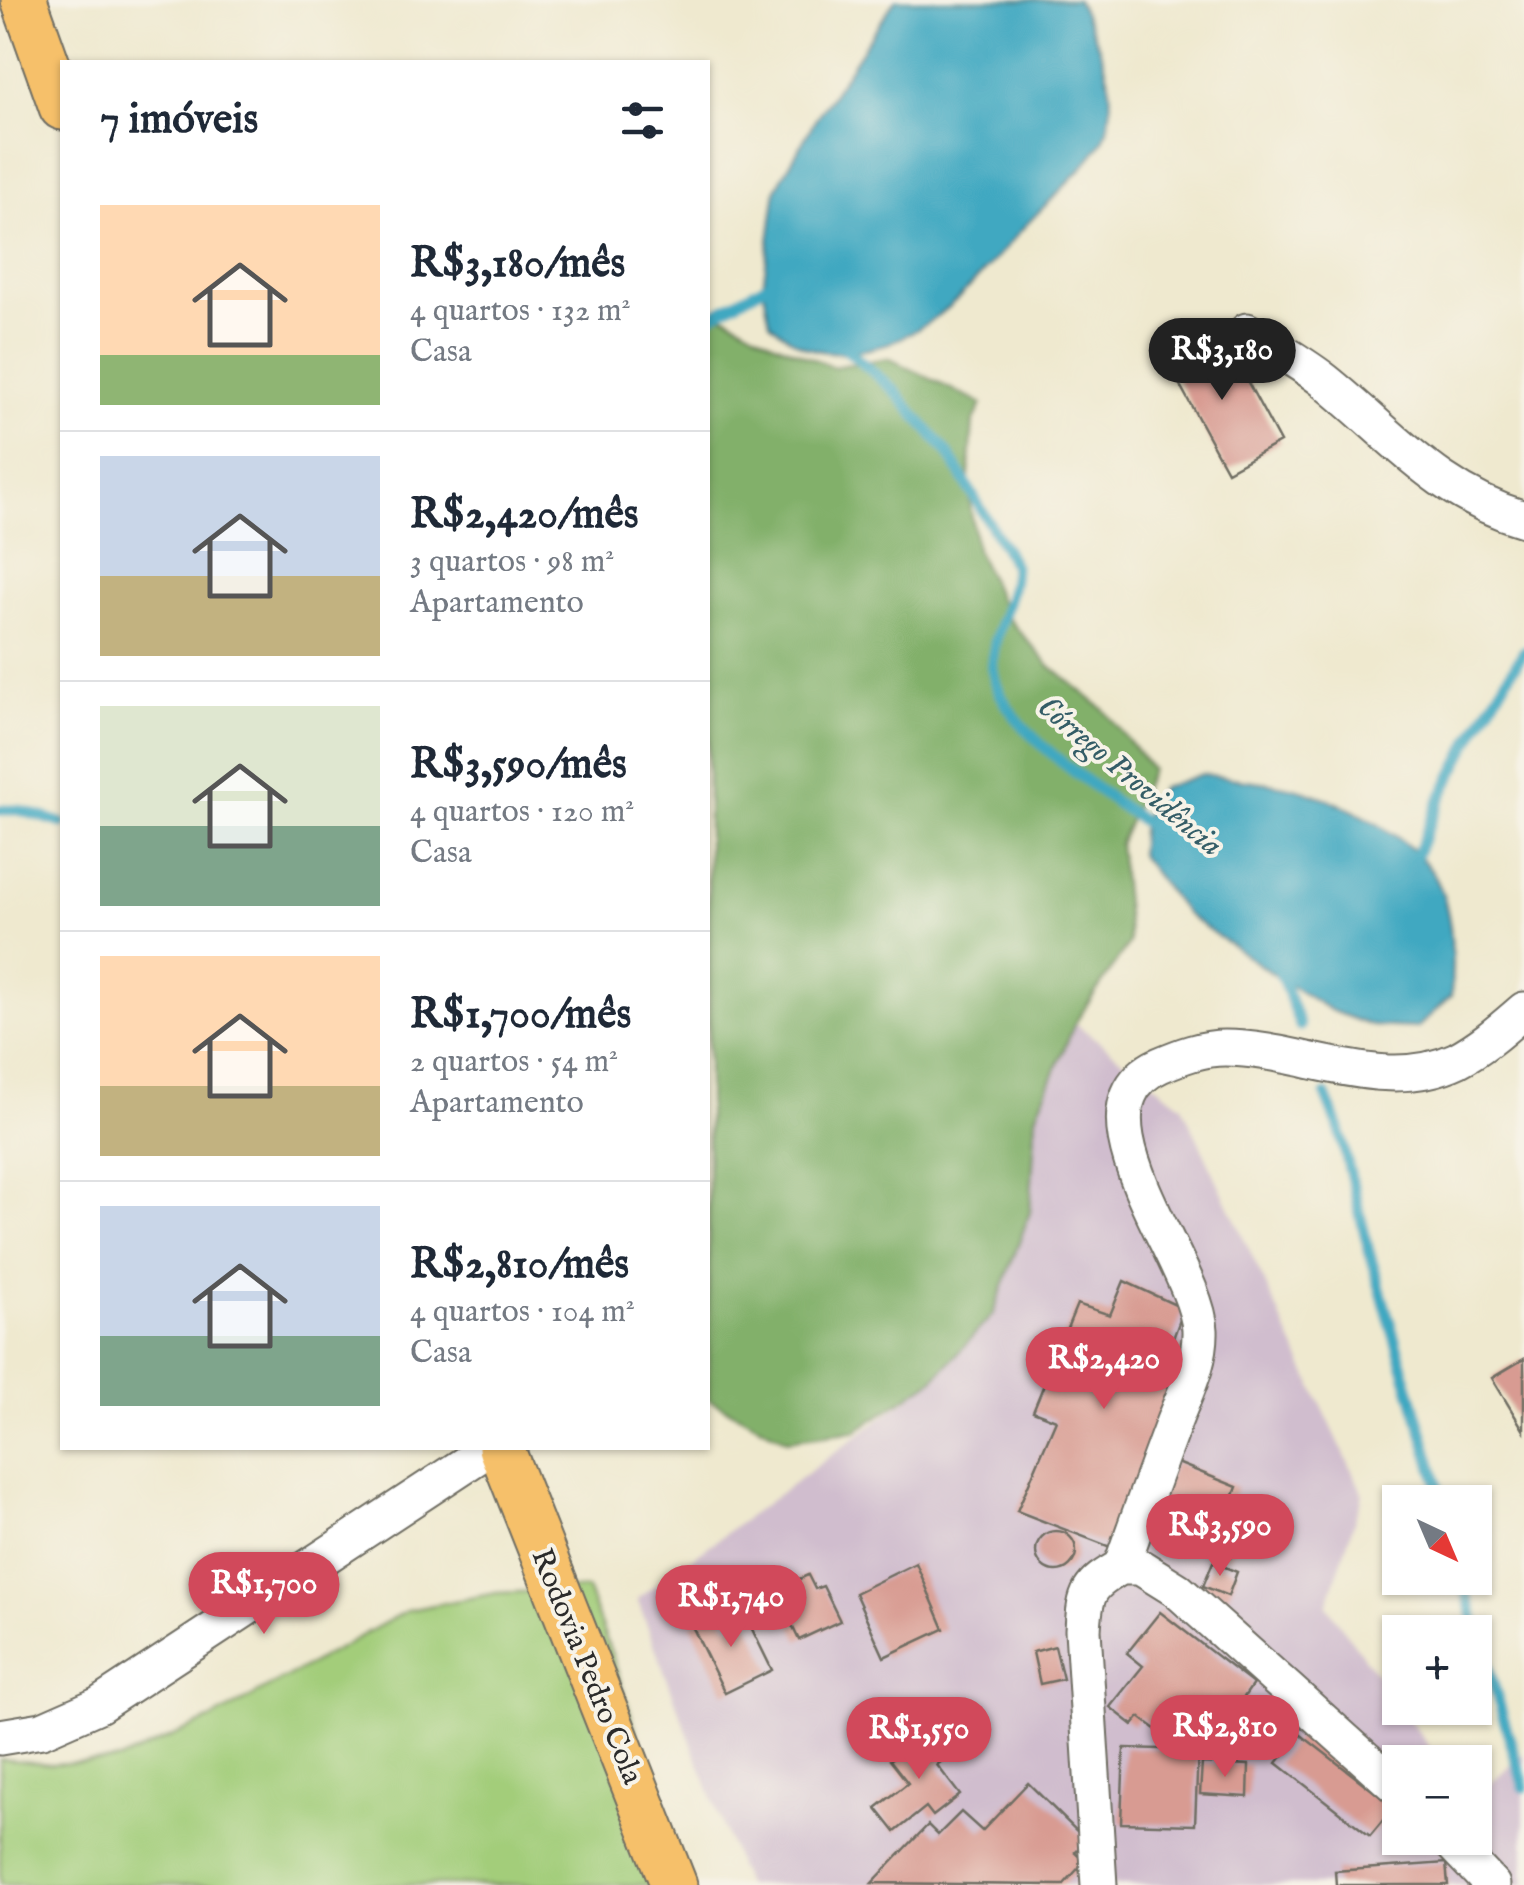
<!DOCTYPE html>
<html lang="pt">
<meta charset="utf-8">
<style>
body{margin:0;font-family:"IM FELL English",serif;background:#f2f2f3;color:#1f2937;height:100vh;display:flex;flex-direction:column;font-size:38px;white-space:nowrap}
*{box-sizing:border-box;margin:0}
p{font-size:32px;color:#747a83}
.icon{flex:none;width:55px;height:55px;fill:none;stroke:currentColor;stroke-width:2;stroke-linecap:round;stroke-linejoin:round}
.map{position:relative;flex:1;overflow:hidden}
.panel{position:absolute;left:60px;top:60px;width:650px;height:1390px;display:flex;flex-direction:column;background:#fff;border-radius:0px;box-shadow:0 2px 8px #0004}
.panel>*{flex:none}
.needle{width:65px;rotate:136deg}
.buttons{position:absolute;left:1382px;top:1485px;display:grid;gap:20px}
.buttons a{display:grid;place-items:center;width:110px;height:110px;border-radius:0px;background:#fff;box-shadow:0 2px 8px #0004;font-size:50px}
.price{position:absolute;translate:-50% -85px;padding:0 22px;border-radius:35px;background:#d1495b;color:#fff;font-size:32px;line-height:65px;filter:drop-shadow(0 2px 5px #0008)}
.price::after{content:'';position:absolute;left:50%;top:60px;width:30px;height:22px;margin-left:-15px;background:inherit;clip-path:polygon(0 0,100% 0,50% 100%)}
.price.selected{background:#222;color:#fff}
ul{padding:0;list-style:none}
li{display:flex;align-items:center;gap:30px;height:250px;padding:0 40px}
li+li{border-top:2px solid #e0e1e3}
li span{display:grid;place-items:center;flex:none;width:280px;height:200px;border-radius:0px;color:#555}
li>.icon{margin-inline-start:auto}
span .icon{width:120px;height:120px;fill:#fffc;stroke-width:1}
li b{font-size:42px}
h2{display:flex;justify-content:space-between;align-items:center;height:120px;padding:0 40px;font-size:42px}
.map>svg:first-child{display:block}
.industrial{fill:#d0bdce}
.green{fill:#a3cd7a;stroke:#677c52;stroke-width:2.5}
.forest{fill:#82b06a;stroke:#566e4a;stroke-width:2.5}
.water{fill:#41a8c1;stroke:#366a76;stroke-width:2.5}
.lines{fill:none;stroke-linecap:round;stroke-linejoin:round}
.stream{stroke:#41a8c1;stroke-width:11}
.building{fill:#d89b92}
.minor-casing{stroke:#706e64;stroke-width:39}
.major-casing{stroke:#706e64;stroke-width:49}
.minor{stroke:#fff;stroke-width:35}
.major{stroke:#f6c06b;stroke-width:45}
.labels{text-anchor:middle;stroke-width:8;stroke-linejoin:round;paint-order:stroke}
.street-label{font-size:30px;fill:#2b2b2b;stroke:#f7f3e8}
.water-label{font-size:32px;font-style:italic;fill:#345d67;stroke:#f7f3e8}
</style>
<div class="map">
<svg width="1524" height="1885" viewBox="0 0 1524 1885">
<rect width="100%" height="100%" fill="#f7f3e8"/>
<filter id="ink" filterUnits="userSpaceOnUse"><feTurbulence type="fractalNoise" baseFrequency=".01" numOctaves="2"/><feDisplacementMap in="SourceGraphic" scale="20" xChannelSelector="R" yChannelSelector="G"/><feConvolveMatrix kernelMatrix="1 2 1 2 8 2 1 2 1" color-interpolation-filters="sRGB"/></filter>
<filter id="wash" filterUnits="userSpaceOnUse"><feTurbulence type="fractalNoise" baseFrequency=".0048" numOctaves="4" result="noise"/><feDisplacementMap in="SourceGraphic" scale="40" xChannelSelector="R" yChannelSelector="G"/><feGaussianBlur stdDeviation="2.25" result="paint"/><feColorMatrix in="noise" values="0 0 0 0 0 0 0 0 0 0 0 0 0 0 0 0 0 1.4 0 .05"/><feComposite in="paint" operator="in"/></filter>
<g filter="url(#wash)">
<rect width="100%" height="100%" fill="#efe9cf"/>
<path class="industrial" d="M 1075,1023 L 1182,1105 L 1363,1494 L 1327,1606 L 1440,1762 L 1400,1762 L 1400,1838 L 1475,1838 L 1475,1797 L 1524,1754 L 1524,1885 L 745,1885 L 637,1599 L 933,1380 L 993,1314 L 1030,1212 L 1036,1116 Z"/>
<path class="green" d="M 587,1589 L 612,1655 L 686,1885 L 0,1885 L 0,1759 L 51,1764 L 119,1760 L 212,1719 L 408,1610 L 496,1593 Z"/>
<path class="forest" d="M 708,312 L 728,317 L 773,342 L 833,367 L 888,358 L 982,404 L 973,423 L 968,488 L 976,549 L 1007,617 L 1049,665 L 1103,709 L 1151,769 L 1119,844 L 1129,943 L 1075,1023 L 1036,1116 L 1030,1212 L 993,1314 L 933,1380 L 856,1431 L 787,1440 L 708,1399 Z"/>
<path class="water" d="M 895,0 L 1077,0 C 1098,43 1123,89 1104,138 C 1094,160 1046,204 1028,223 C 979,275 941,332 869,349 C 846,354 823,355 801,345 C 790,340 780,330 770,323 L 763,286 L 776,189 L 817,117 Z
M 1202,774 C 1236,780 1275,781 1308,792 C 1349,805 1412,838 1434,875 C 1454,910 1453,958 1451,996 L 1417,1028 L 1372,1026 L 1332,1011 L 1283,981 L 1186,914 L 1139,854 L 1142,820 L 1161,788 Z"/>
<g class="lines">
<path class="stream" d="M 708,318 L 773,281
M 840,344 L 893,389 L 948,453 L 1014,565 C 1014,601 990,634 993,669 C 997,728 1107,795 1152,828
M 0,810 L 19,810 L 62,823
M 1413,863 L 1439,801 L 1478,726 L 1524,651
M 1279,970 L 1300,1026
M 1326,1095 L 1339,1128 L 1369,1251 L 1443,1502
M 1462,1578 L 1524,1787"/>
</g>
<g id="blocks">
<path class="building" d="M 1200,333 L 1222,372 L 1238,364 L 1280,442 L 1227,471 L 1163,354 Z
M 1124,1281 L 1184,1309 L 1171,1344 L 1189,1351 L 1110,1547 L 1017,1511 L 1056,1420 L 1033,1411 L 1077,1304 L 1110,1315 Z
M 1524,1359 L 1524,1431 L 1492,1378 Z
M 1175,1462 L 1237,1487 L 1230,1506 L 1248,1513 L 1230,1557 L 1149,1524 Z
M1036 1551a20 20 0 1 1 40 0a20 20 0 1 1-40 0Z
M 1213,1562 L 1237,1572 L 1228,1596 L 1203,1586 Z
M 916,1563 L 944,1629 L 884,1657 L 855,1593 Z
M 808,1575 L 815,1589 L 823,1586 L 840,1621 L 799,1640 L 775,1590 Z
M 720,1610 L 728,1626 L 746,1617 L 772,1670 L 725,1693 L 691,1624 Z
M 1160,1612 L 1253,1684 L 1244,1697 L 1287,1731 L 1268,1755 L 1234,1728 L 1218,1749 L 1183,1721 L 1169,1739 L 1140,1717 L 1133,1725 L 1110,1707 L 1143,1666 L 1127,1653 Z
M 1055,1646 L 1063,1679 L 1040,1684 L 1033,1652 Z
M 931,1728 L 951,1754 L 937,1765 L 960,1795 L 933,1816 L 926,1807 L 895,1832 L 876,1808 L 908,1783 L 890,1760 Z
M 1300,1734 L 1394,1807 L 1370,1836 L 1277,1763 Z
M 1124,1748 L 1198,1750 L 1195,1825 L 1121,1823 Z
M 1202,1763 L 1249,1765 L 1248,1797 L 1200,1794 Z
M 1028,1783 L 1086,1840 L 1075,1852 L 1085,1861 L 1063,1885 L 872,1883 L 928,1825 L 938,1835 L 961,1812 L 982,1831 Z
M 1446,1863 L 1448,1885 L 1336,1885 L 1335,1871 Z"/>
</g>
</g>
<g filter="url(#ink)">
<use href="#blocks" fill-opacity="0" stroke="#706e64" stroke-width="2.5"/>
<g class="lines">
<g class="minor-casing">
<path id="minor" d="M 1247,331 C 1273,347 1301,362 1325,381 C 1392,435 1438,494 1524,519
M 1121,1567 L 1140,1567 L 1177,1590 L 1400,1790
M 0,1737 L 42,1730 L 99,1705 L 490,1448
M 1447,1838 L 1492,1885
M 1099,1885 L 1083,1630 C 1085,1593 1088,1585 1121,1567 C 1138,1519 1155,1472 1173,1424 C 1184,1394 1201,1364 1200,1330 C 1197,1262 1062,1109 1160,1065 C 1181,1056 1202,1048 1225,1048 C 1300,1048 1384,1095 1457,1060 C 1482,1047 1503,1028 1524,1010"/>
</g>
<g class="major-casing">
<path id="major" d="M 24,0 L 62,107
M 501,1448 L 674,1885"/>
</g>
<use href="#minor" class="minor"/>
<use href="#major" class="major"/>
</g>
</g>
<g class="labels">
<g class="street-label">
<text transform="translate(588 1666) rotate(68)" y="10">Rodovia Pedro Cola</text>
</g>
<g class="water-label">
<text transform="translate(1131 775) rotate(40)" y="11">Córrego Providência</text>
</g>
</g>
</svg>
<div class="buttons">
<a><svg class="needle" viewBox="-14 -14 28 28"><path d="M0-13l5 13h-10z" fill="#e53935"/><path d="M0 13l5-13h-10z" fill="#747a83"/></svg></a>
<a>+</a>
<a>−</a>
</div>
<b class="price selected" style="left:1222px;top:403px">R$3,180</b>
<b class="price" style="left:1104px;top:1412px">R$2,420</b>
<b class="price" style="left:1220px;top:1579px">R$3,590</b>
<b class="price" style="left:264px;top:1637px">R$1,700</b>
<b class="price" style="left:731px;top:1650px">R$1,740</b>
<b class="price" style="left:1225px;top:1780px">R$2,810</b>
<b class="price" style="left:919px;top:1782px">R$1,550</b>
<section class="panel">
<h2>7 imóveis<svg class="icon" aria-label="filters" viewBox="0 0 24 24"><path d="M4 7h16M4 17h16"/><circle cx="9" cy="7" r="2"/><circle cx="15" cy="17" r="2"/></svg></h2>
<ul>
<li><span style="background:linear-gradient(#ffd9b3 75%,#8fb573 0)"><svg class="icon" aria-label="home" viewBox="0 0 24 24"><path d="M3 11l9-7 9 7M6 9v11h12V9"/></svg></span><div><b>R$3,180/mês</b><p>4 quartos · 132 m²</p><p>Casa</p></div></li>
<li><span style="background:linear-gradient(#c9d6e8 60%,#c2b280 0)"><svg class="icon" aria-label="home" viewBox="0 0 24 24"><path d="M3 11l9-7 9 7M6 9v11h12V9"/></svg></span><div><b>R$2,420/mês</b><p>3 quartos · 98 m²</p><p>Apartamento</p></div></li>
<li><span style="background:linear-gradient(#dfe7d0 60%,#7fa58c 0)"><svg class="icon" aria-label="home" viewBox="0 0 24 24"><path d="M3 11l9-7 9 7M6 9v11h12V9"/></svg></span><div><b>R$3,590/mês</b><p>4 quartos · 120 m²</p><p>Casa</p></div></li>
<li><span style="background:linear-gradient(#ffd9b3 65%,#c2b280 0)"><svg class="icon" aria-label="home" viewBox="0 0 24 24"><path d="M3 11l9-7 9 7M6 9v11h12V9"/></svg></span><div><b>R$1,700/mês</b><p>2 quartos · 54 m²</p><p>Apartamento</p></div></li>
<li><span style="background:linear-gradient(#c9d6e8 65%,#7fa58c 0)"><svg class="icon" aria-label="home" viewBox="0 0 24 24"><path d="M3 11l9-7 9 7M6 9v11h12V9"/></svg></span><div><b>R$2,810/mês</b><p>4 quartos · 104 m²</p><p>Casa</p></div></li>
</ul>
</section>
</div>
